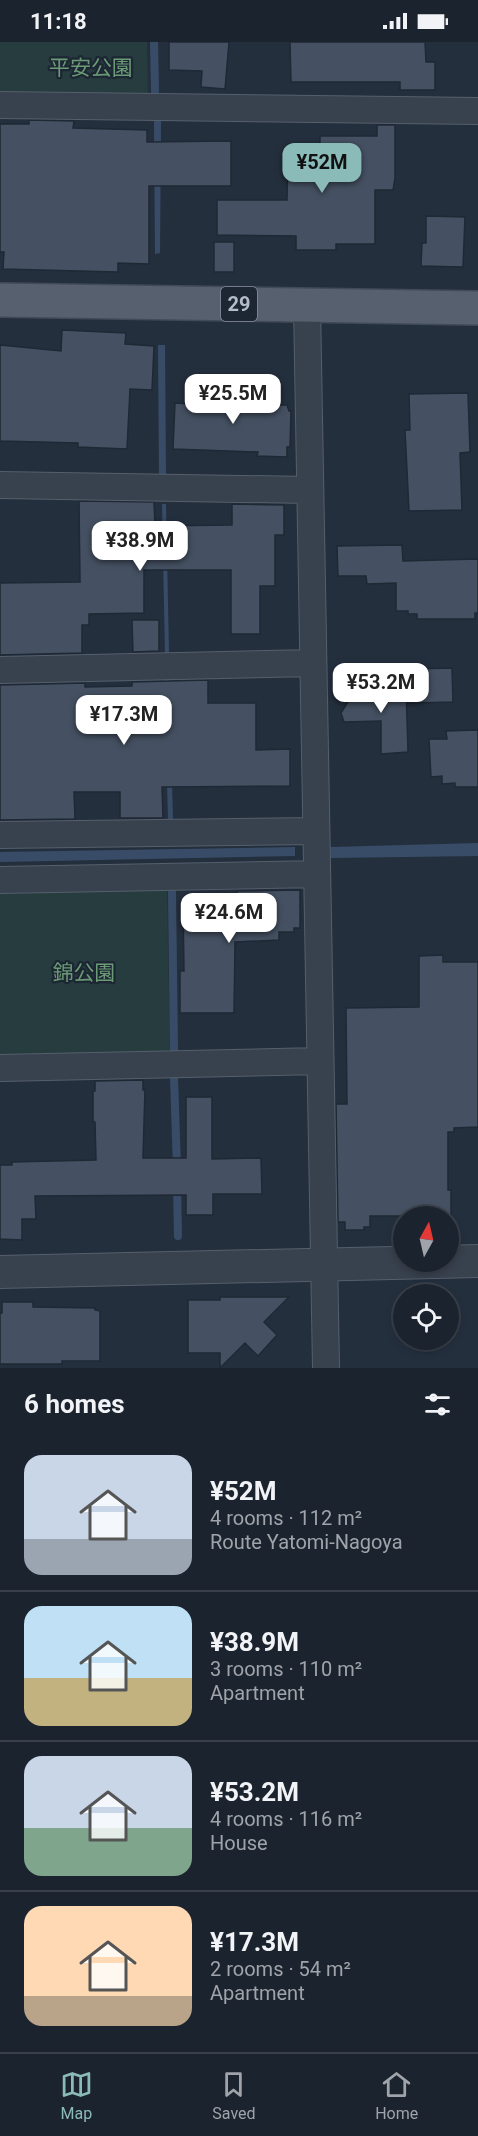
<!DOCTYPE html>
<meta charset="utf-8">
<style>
body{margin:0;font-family:Roboto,"Noto Sans JP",sans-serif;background:#242b36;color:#f1f3f6;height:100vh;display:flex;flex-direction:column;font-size:22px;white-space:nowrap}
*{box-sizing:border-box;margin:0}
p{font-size:20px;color:#a0a4aa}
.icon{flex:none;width:33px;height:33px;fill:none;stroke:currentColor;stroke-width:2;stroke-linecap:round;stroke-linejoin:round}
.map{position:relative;height:1326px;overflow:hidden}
.drawer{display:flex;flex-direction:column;background:#1b232e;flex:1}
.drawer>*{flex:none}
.needle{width:39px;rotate:8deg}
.controls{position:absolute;left:393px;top:1164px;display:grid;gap:12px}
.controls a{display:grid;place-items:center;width:66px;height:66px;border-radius:50%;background:#1b232e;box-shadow:0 3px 9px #0003,0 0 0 2px #39404a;font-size:30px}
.price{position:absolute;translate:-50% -51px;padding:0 14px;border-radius:12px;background:#fff;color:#222;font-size:20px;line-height:39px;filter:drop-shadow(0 2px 3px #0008)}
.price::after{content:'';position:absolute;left:50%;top:36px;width:18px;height:14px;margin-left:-9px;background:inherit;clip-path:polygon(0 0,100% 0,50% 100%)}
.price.active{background:#8bbbb9;color:#111}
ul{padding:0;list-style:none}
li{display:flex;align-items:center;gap:18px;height:150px;padding:0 24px}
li+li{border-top:2px solid #39404a}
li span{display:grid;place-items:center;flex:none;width:168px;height:120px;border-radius:18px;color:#555}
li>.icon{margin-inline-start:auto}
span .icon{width:72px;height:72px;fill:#fffc;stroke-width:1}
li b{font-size:26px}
h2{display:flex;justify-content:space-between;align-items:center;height:72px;padding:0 24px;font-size:26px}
.status{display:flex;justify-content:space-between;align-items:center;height:42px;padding:0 30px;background:#1b232e;direction:ltr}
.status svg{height:16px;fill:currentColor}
.tab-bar{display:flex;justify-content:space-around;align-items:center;height:84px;border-top:2px solid #39404a;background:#1b232e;font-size:16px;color:#a0a4aa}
.tab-bar a{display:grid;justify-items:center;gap:3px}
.tab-bar .active{color:#8bbbb9}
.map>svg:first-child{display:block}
.green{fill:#263c3f}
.water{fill:#394c67}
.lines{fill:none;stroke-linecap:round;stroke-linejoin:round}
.stream{stroke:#394c67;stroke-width:8}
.building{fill:#455162;stroke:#1f2835;stroke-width:1.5}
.minor-casing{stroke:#565f6c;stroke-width:28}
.tertiary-casing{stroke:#565f6c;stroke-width:34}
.primary-casing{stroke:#414a57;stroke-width:36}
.minor{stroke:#38414e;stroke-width:26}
.tertiary{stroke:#38414e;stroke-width:32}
.primary{stroke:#56606e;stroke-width:33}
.labels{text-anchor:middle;stroke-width:4.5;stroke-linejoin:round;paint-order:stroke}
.shield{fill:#1d2633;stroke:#878f9c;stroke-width:1.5}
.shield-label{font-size:20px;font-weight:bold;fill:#b4bcc9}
.park-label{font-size:21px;fill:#6b9a76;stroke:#1d2633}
</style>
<div class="status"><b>11:18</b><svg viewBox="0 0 49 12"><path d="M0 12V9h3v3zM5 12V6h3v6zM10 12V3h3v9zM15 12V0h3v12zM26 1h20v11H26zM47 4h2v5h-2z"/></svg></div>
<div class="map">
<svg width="478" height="1326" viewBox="0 0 478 1326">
<rect width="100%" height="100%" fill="#242f3e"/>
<path class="green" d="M 0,0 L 147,0 L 148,53 L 0,50 Z
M 167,847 L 170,1011 L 0,1016 L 0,852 Z"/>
<path class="water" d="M 154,79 L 161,79 L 160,211 L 155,212 Z
M 158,303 L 165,303 L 166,435 L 159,435 Z
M 162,462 L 166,462 L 169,612 L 165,613 Z
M 164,636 L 169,636 L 173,777 L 168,777 Z
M 478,801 L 478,814 L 331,816 L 331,805 Z
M 295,805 L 295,814 L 0,820 L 0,810 Z"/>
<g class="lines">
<path class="stream" d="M 154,0 L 155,49
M 172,850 L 174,1009
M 174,1036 L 177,1125
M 177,1143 L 178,1194"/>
</g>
<path class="building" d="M 169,0 L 229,0 L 225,47 L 201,45 L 202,29 L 169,28 Z
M 290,0 L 425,0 L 426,20 L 435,20 L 435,48 L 400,48 L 400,40 L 291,40 Z
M 29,78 L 74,79 L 73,86 L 147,88 L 147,100 L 231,99 L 231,144 L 149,144 L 149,222 L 118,221 L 118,230 L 3,227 L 4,210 L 0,210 L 0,82 L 29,82 Z
M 377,83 L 395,83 L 395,136 L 393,148 L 375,148 L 375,202 L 336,202 L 336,208 L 296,208 L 296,194 L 217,193 L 217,158 L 287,158 L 288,102 L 320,102 L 320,94 L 377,94 Z
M 426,174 L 465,175 L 463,225 L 421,224 L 422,201 L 426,201 Z
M 214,200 L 234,200 L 234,230 L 214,230 Z
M 62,288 L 126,291 L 125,302 L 154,304 L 152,348 L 130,347 L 127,407 L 78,405 L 78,401 L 0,399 L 0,303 L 61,309 Z
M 215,349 L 255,350 L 254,359 L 278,360 L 278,363 L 287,363 L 289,369 L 291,369 L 290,405 L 287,405 L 287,415 L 257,414 L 258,410 L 173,407 L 175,361 L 191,362 L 191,359 L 214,359 Z
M 468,351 L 470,410 L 460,411 L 462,468 L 409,469 L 405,388 L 410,388 L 409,352 Z
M 79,459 L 154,460 L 155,484 L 232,483 L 232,462 L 284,463 L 284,493 L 275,493 L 275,544 L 260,544 L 260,592 L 231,592 L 231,528 L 144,528 L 144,571 L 89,572 L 89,583 L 82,583 L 82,611 L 0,613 L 0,541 L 80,540 Z
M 402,503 L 403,519 L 478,517 L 478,571 L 475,571 L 475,577 L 417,577 L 417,572 L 408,572 L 408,569 L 396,569 L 396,541 L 367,542 L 366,534 L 338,534 L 337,504 Z
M 132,578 L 159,578 L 159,609 L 133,610 Z
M 452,626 L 453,660 L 411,661 L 410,627 Z
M 208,638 L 208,661 L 256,661 L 256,708 L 290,707 L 290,744 L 162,745 L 163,776 L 120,776 L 120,750 L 74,750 L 75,777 L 0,778 L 0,643 L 85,641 L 85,645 L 132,644 L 132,640 Z
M 406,644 L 408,710 L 381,712 L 381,679 L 344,680 L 341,671 L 349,658 L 348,645 Z
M 478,688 L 478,745 L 455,745 L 455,741 L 442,742 L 442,734 L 431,735 L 429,697 L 447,697 L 446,689 Z
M 300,848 L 300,886 L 294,886 L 294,890 L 279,890 L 279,898 L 235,900 L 234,971 L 180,971 L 180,929 L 184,929 L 183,864 L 237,864 L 237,849 Z
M 443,913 L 443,920 L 478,920 L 478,1085 L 454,1086 L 454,1090 L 448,1090 L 448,1148 L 451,1148 L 451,1174 L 370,1174 L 370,1185 L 364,1185 L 364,1188 L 345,1188 L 345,1180 L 338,1180 L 336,1062 L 347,1062 L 346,966 L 419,965 L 419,914 Z
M 143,1038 L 143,1048 L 145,1047 L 143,1116 L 186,1116 L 186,1055 L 212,1055 L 212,1117 L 261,1116 L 262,1152 L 213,1152 L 213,1173 L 186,1173 L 186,1153 L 35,1154 L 36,1177 L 22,1177 L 22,1198 L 0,1197 L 0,1123 L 12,1123 L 12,1120 L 96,1118 L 95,1080 L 93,1080 L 93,1049 L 95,1049 L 95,1039 Z
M 220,1255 L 289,1255 L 264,1280 L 277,1293 L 258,1314 L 245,1301 L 220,1326 L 220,1311 L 188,1311 L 188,1258 L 220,1258 Z
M 2,1260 L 33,1260 L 33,1265 L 95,1266 L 95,1268 L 100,1269 L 100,1319 L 62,1319 L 62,1322 L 0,1322 L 0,1271 L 2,1271 Z"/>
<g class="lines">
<g class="minor-casing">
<path id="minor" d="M 0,63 L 478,69
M 307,263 L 326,1326
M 0,443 L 310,448
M 0,628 L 313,621
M 0,793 L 316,789
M 0,838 L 317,832
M 0,1026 L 320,1019"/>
</g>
<g class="tertiary-casing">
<path id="tertiary" d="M 0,1230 L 478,1219"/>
</g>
<g class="primary-casing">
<path id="primary" d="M 0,258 L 478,266"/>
</g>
<use href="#minor" class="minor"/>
<use href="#tertiary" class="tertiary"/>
<use href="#primary" class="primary"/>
</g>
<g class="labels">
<rect class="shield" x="221" y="245" width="36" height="34" rx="4.5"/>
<g class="shield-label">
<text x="239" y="269">29</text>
</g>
<g class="park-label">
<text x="91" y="33">平安公園</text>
<text x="84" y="938">錦公園</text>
</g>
</g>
</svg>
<div class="controls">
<a><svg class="needle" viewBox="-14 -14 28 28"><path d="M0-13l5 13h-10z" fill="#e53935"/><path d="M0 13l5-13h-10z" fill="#a0a4aa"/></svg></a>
<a><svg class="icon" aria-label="locate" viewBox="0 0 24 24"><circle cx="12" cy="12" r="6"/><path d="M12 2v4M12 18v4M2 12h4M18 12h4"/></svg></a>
</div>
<b class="price active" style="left:322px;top:152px">¥52M</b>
<b class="price" style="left:233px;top:383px">¥25.5M</b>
<b class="price" style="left:140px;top:530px">¥38.9M</b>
<b class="price" style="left:381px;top:672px">¥53.2M</b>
<b class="price" style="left:124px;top:704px">¥17.3M</b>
<b class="price" style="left:229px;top:902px">¥24.6M</b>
</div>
<section class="drawer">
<h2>6 homes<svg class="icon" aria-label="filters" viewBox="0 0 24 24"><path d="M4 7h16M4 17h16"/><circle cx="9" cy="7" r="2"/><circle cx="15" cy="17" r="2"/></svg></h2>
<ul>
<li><span style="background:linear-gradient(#c9d6e8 70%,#9aa5b1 0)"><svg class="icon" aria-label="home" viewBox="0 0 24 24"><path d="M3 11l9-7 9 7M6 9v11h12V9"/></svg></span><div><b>¥52M</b><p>4 rooms · 112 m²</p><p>Route Yatomi-Nagoya</p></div></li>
<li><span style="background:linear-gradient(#bfe0f5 60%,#c2b280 0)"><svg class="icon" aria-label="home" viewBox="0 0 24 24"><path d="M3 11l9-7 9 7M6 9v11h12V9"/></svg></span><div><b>¥38.9M</b><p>3 rooms · 110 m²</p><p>Apartment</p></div></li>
<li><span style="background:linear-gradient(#c9d6e8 60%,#7fa58c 0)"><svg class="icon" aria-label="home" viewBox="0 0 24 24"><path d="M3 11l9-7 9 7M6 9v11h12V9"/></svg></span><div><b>¥53.2M</b><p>4 rooms · 116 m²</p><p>House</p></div></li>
<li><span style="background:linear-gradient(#ffd9b3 75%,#b9a48a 0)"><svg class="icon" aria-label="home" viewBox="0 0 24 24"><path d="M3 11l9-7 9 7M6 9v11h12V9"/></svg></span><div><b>¥17.3M</b><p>2 rooms · 54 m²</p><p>Apartment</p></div></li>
</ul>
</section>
<nav class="tab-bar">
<a class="active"><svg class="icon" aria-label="map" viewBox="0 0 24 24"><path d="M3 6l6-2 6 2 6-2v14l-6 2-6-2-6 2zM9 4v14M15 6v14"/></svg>Map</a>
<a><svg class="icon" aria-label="saved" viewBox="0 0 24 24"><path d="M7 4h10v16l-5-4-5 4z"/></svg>Saved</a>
<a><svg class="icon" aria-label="home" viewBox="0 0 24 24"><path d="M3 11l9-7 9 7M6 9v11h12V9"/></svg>Home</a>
</nav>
